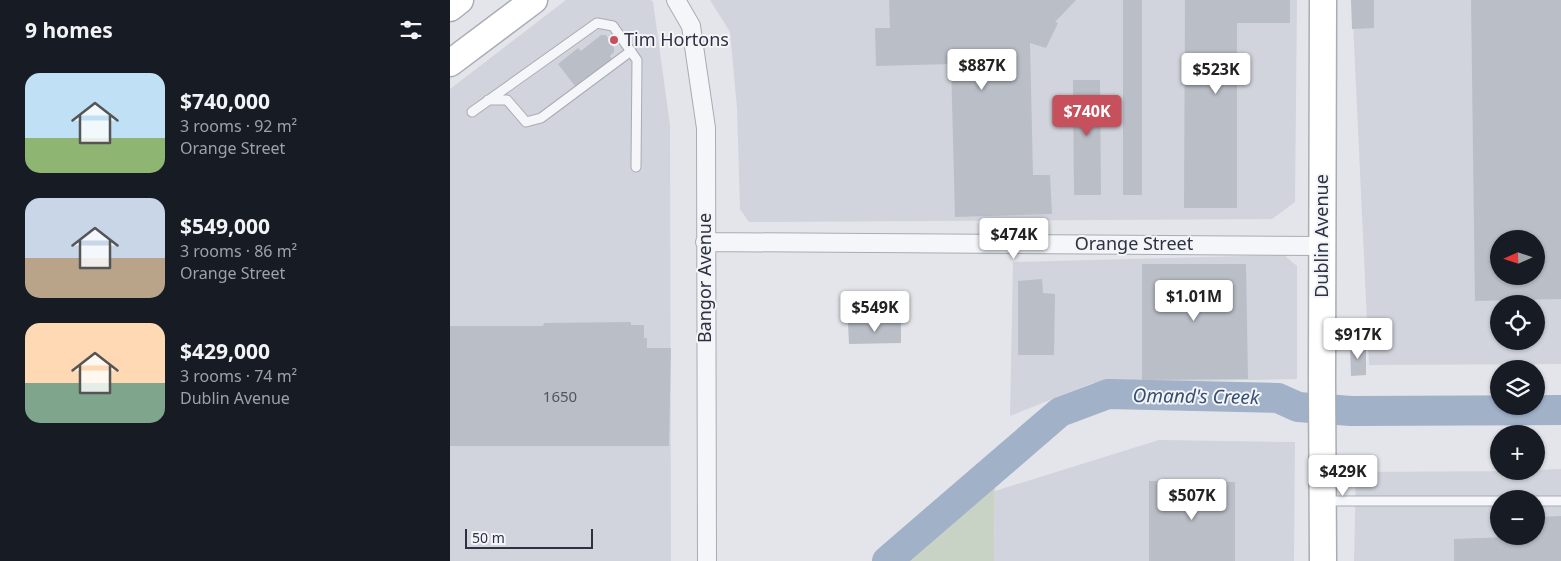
<!DOCTYPE html>
<meta charset="utf-8">
<style>
body{margin:0;font-family:"Noto Sans",sans-serif;background:#242831;color:#f1f3f6;height:100vh;display:flex;flex-direction:column;font-size:19px;white-space:nowrap}
*{box-sizing:border-box;margin:0}
p{font-size:16px;color:#9ea1a6}
.icon{flex:none;width:28px;height:28px;fill:none;stroke:currentColor;stroke-width:2;stroke-linecap:round;stroke-linejoin:round}
.map{position:relative;flex:1;overflow:hidden}
.details{display:flex;flex-direction:column;background:#171b24;width:450px}
.details>*{flex:none}
.needle{width:32px;rotate:267deg}
.fabs{position:absolute;left:1040px;top:230px;display:grid;gap:10px}
.fabs a{display:grid;place-items:center;width:55px;height:55px;border-radius:50%;background:#171b24;box-shadow:0 1px 4px #0004;font-size:25px}
.scale{position:absolute;left:15px;bottom:12px;width:128px;box-sizing:border-box;padding-left:5px;border:2px solid #2c3241;border-top:0;font-size:14px;line-height:18px;white-space:nowrap;color:#2c3241;-webkit-text-stroke:4px #f3f4f8;paint-order:stroke}
.price{position:absolute;translate:-50% -42px;padding:0 11px;border-radius:5px;background:#fff;color:#222;font-size:16px;line-height:32px;filter:drop-shadow(0 1px 2px #0008)}
.price::after{content:'';position:absolute;left:50%;top:30px;width:15px;height:11px;margin-left:-8px;background:inherit;clip-path:polygon(0 0,100% 0,50% 100%)}
.price.current{background:#c6515d;color:#fff}
ul{padding:0;list-style:none}
li{display:flex;align-items:center;gap:15px;height:125px;padding:0 25px}
li span{display:grid;place-items:center;flex:none;width:140px;height:100px;border-radius:15px;color:#555}
li>.icon{margin-inline-start:auto}
span .icon{width:60px;height:60px;fill:#fffc;stroke-width:1}
li b{font-size:21px}
h2{display:flex;justify-content:space-between;align-items:center;height:60px;padding:0 25px;font-size:21px}
main{display:flex;flex:1;min-height:0}
.map>svg:first-child{display:block}
.built{fill:#d1d4dc;fill-rule:evenodd}
.green{fill:#c8d3c5}
.lines{fill:none;stroke-linecap:round;stroke-linejoin:round}
.river{stroke:#a0b1c8;stroke-width:30}
.building{fill:#babec7;fill-rule:evenodd}
.service-casing{stroke:#a8acb4;stroke-width:11}
.minor-casing{stroke:#a8acb4;stroke-width:20}
.secondary-casing{stroke:#a8acb4;stroke-width:29}
.service{stroke:#f5f6f9;stroke-width:9}
.minor{stroke:#f5f6f9;stroke-width:18}
.secondary{stroke:#fff;stroke-width:26}
.poi-dot{fill:#c6515d;stroke:#f3f4f8;stroke-width:2}
.labels{text-anchor:middle;stroke-width:4;stroke-linejoin:round;paint-order:stroke}
.number-label{font-size:15px;fill:#505562}
.poi-label{font-size:18px;fill:#2c3241;stroke:#f3f4f8;text-anchor:start}
.street-label{font-size:18px;fill:#2c3241;stroke:#f3f4f8}
.water-label{font-size:19px;font-style:italic;fill:#384f73;stroke:#f3f4f8}
</style>
<main>
<section class="details">
<h2>9 homes<svg class="icon" aria-label="filters" viewBox="0 0 24 24"><path d="M4 7h16M4 17h16"/><circle cx="9" cy="7" r="2"/><circle cx="15" cy="17" r="2"/></svg></h2>
<ul>
<li><span style="background:linear-gradient(#bfe0f5 65%,#8fb573 0)"><svg class="icon" aria-label="home" viewBox="0 0 24 24"><path d="M3 11l9-7 9 7M6 9v11h12V9"/></svg></span><div><b>$740,000</b><p>3 rooms · 92 m²</p><p>Orange Street</p></div></li>
<li><span style="background:linear-gradient(#c9d6e8 60%,#b9a48a 0)"><svg class="icon" aria-label="home" viewBox="0 0 24 24"><path d="M3 11l9-7 9 7M6 9v11h12V9"/></svg></span><div><b>$549,000</b><p>3 rooms · 86 m²</p><p>Orange Street</p></div></li>
<li><span style="background:linear-gradient(#ffd9b3 60%,#7fa58c 0)"><svg class="icon" aria-label="home" viewBox="0 0 24 24"><path d="M3 11l9-7 9 7M6 9v11h12V9"/></svg></span><div><b>$429,000</b><p>3 rooms · 74 m²</p><p>Dublin Avenue</p></div></li>
</ul>
</section>
<div class="map">
<svg width="1111" height="561" viewBox="0 0 1111 561">
<rect width="100%" height="100%" fill="#e3e5ea"/>
<path class="built" d="M 116,0 L 201,0 L 203,2 L 220,125 L 221,561 L 0,561 L 0,89 Z
M 260,0 L 847,0 L 845,202 L 822,219 L 299,222 L 290,209 L 287,108 L 280,32 Z
M 902,0 L 1111,0 L 1111,364 L 919,365 ZM 1049,239 L 1086,239 L 1086,276 L 1049,276 ZM 1049,304 L 1086,304 L 1086,341 L 1049,341 Z
M 834,255 L 847,266 L 847,379 L 643,383 L 560,416 L 563,262 Z
M 709,440 L 845,442 L 844,561 L 544,561 L 545,491 Z
M 1111,469 L 1111,561 L 904,561 L 906,472 L 1086,471 L 1086,470 ZM 1049,499 L 1086,499 L 1086,536 L 1049,536 Z"/>
<path class="green" d="M 545,469 L 544,561 L 460,561 L 460,558 Z"/>
<g class="lines">
<path class="river" d="M 437,561 L 610,412 L 658,394 L 828,398 L 848,407 L 901,411 L 1111,410"/>
</g>
<path class="building" d="M 439,0 L 626,0 L 605,22 L 608,23 L 596,48 L 580,43 L 583,175 L 600,175 L 602,214 L 505,217 L 501,64 L 426,66 L 425,28 L 440,28 Z
M 673,0 L 692,0 L 692,195 L 673,195 Z
M 735,0 L 840,0 L 840,23 L 787,23 L 787,208 L 734,208 Z
M 901,0 L 924,0 L 924,28 L 902,29 Z
M 1021,0 L 1111,0 L 1111,299 L 1025,301 ZM 1049,239 L 1086,239 L 1086,276 L 1049,276 Z
M 151,35 L 156,35 L 164,48 L 164,52 L 160,56 L 162,59 L 125,86 L 108,64 L 128,48 L 131,51 Z
M 623,80 L 650,80 L 651,195 L 624,195 Z
M 692,264 L 796,264 L 798,379 L 692,380 Z
M 592,279 L 593,293 L 605,294 L 604,355 L 568,355 L 568,281 Z
M 181,322 L 181,325 L 194,325 L 194,338 L 197,338 L 197,348 L 221,348 L 219,446 L 0,446 L 0,326 L 93,326 L 94,323 Z
M 398,323 L 451,323 L 451,343 L 399,344 Z
M 900,345 L 916,345 L 916,375 L 901,376 Z
M 699,481 L 785,482 L 785,561 L 699,561 Z
M 1111,516 L 1111,561 L 1004,561 L 1004,539 L 1086,536 L 1086,517 Z"/>
<g class="lines">
<g class="service-casing">
<path id="service" d="M 38,100 L 57,100 L 76,122 L 91,118 L 181,51
M 22,112 L 147,23 L 163,26 L 187,60 L 186,167
M 875,501 L 1049,501
M 1086,501 L 1111,501"/>
</g>
<g class="minor-casing">
<path id="minor" d="M 226,0 L 241,26 L 256,128 L 257,561
M 255,242 L 872,246"/>
</g>
<g class="secondary-casing">
<path id="secondary" d="M 0,8 L 10,0
M 0,63 L 84,0
M 873,561 L 872,380 L 873,0"/>
</g>
<use href="#service" class="service"/>
<use href="#minor" class="minor"/>
<use href="#secondary" class="secondary"/>
</g>
<circle class="poi-dot" cx="164" cy="40" r="5"/>
<g class="labels">
<g class="number-label">
<text x="110" y="402">1650</text>
</g>
<g class="poi-label">
<text x="174" y="46">Tim Hortons</text>
</g>
<g class="street-label">
<text transform="translate(872 236) rotate(-90)" y="6">Dublin Avenue</text>
<text x="684" y="250">Orange Street</text>
<text transform="translate(255 278) rotate(-90)" y="6">Bangor Avenue</text>
</g>
<g class="water-label">
<text transform="translate(746 396) rotate(1)" y="7">Omand's Creek</text>
</g>
</g>
</svg>
<div class="fabs">
<a><svg class="needle" viewBox="-14 -14 28 28"><path d="M0-13l5 13h-10z" fill="#e53935"/><path d="M0 13l5-13h-10z" fill="#9ea1a6"/></svg></a>
<a><svg class="icon" aria-label="locate" viewBox="0 0 24 24"><circle cx="12" cy="12" r="6"/><path d="M12 2v4M12 18v4M2 12h4M18 12h4"/></svg></a>
<a><svg class="icon" aria-label="layers" viewBox="0 0 24 24"><path d="M12 4l9 5-9 5-9-5zM3 14l9 5 9-5"/></svg></a>
<a>+</a>
<a>−</a>
</div>
<div class="scale">50 m</div>
<b class="price" style="left:532px;top:91px">$887K</b>
<b class="price" style="left:766px;top:95px">$523K</b>
<b class="price current" style="left:637px;top:137px">$740K</b>
<b class="price" style="left:564px;top:260px">$474K</b>
<b class="price" style="left:744px;top:322px">$1.01M</b>
<b class="price" style="left:425px;top:333px">$549K</b>
<b class="price" style="left:908px;top:360px">$917K</b>
<b class="price" style="left:893px;top:497px">$429K</b>
<b class="price" style="left:742px;top:521px">$507K</b>
</div>
</main>
